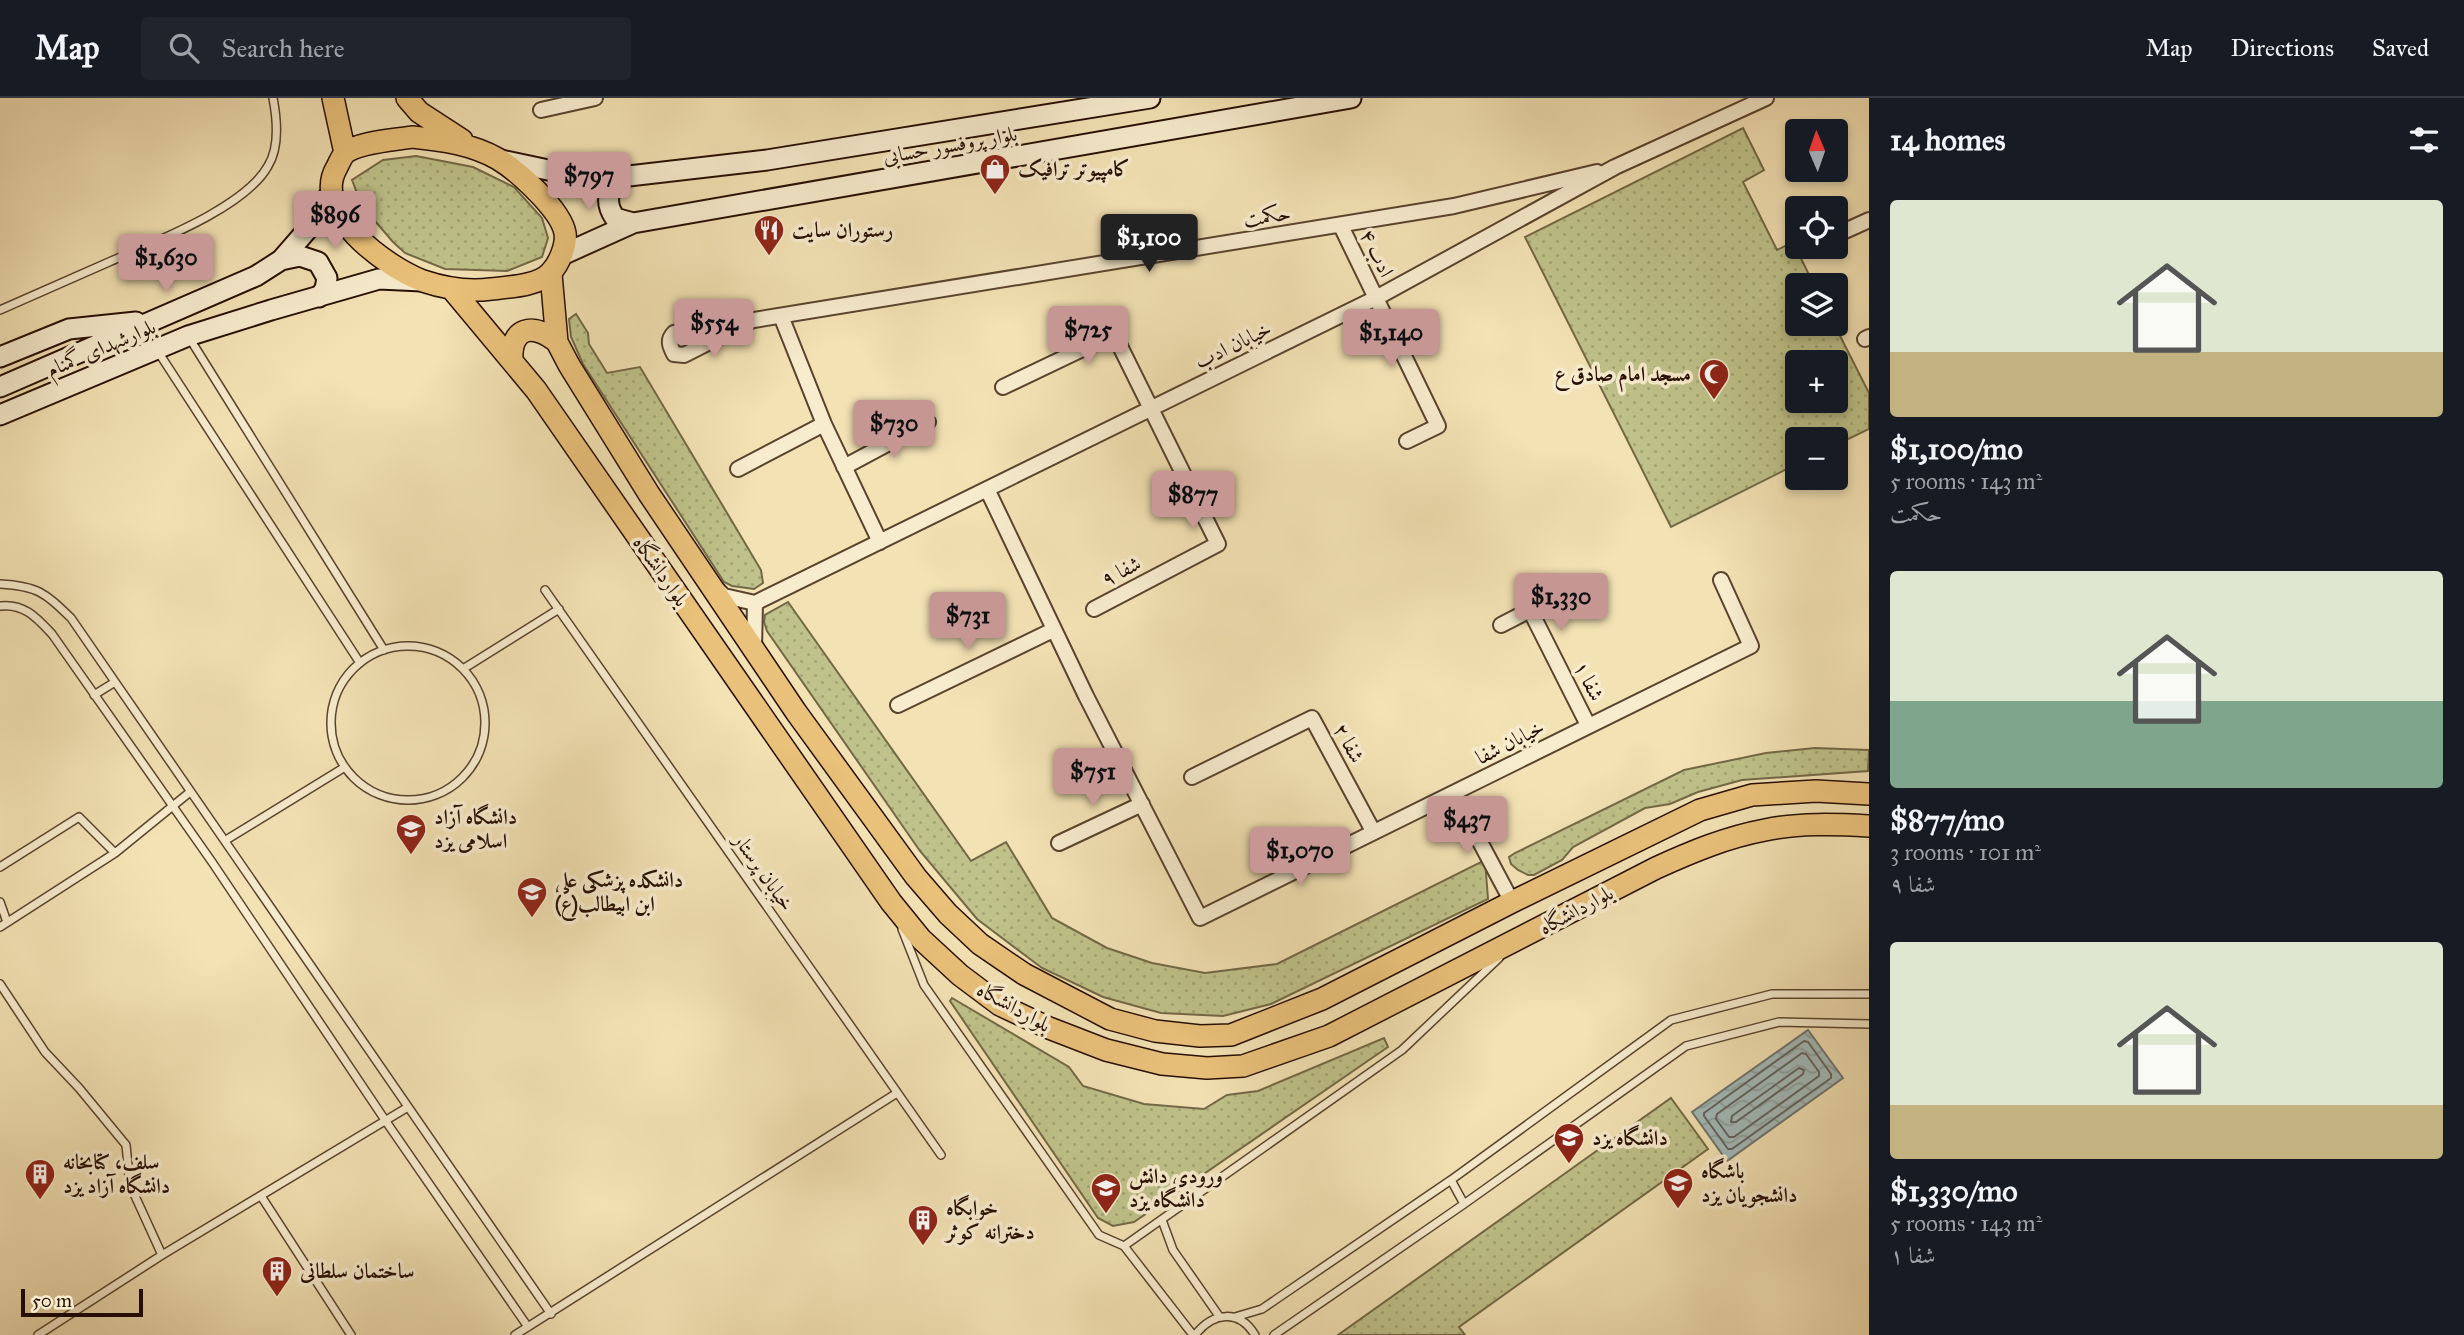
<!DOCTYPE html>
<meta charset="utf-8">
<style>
body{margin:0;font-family:"IM FELL Great Primer",Amiri,serif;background:#20242c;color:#f1f3f6;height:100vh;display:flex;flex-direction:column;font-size:26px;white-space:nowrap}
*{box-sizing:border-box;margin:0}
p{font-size:23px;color:#9ea1a6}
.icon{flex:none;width:38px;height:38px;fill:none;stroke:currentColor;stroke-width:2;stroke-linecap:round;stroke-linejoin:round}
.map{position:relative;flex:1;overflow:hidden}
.drawer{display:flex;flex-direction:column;background:#171b24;width:595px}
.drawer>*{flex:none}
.needle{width:46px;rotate:358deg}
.tools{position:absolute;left:1785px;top:21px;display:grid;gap:14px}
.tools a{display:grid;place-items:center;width:63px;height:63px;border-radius:7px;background:#171b24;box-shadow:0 4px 10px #0003;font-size:35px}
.scale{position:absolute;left:21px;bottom:18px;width:122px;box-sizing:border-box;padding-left:7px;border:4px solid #270e02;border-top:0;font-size:19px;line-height:24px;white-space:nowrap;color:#270e02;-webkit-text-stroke:5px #f7ecce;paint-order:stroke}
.price{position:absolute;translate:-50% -60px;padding:0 16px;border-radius:7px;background:#c59692;color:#111;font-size:23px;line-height:46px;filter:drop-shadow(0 2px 4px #0008)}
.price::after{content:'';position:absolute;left:50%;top:42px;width:21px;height:16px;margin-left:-10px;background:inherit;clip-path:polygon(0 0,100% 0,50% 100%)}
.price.selected{background:#222;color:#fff}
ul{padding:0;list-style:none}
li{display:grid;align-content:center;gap:14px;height:371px;padding:0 21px}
li span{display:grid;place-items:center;height:217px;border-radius:7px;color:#555}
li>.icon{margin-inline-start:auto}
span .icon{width:126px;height:126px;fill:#fffc;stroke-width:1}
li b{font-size:30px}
h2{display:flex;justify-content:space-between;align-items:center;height:84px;padding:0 21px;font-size:30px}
header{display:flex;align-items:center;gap:42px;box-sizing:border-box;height:98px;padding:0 35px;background:#171b24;border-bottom:2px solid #363941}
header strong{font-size:33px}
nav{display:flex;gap:38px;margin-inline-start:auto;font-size:24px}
.search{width:490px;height:63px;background:#20242c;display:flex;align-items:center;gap:18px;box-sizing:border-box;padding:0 24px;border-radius:7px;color:#9ea1a6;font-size:26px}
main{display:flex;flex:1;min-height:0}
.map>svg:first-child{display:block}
.grass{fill:url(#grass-dots);stroke:#736846;stroke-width:2;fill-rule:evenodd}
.water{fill:url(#water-waves);stroke:#717570;stroke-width:2}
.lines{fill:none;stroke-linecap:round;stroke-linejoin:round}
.shore{stroke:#64645e;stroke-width:2}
.lane-casing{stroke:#5a432e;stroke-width:10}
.street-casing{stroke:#5a432e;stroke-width:18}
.secondary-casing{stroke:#270e02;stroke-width:23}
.primary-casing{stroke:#270e02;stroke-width:24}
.lane{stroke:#f7ecce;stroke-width:7}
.street{stroke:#f7ecce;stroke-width:14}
.secondary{stroke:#f7ecce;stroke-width:19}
.primary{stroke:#eac17a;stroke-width:21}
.labels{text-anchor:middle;stroke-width:7;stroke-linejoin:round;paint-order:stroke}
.street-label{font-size:21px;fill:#270e02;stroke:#f7ecce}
.poi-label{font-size:21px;font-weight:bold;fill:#270e02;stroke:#f7ecce;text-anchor:start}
</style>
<header>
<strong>Map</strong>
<div class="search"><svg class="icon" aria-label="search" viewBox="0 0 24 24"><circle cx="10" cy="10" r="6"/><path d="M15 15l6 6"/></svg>Search here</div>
<nav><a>Map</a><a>Directions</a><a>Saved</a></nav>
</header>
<main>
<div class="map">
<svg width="1869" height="1237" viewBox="0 0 1869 1237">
<defs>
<pattern id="grass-dots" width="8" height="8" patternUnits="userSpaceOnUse" patternTransform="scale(1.75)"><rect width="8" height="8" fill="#bfc28a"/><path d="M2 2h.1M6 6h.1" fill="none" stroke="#a4a675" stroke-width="1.8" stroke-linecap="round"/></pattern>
<pattern id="water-waves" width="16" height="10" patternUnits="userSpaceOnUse" patternTransform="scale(1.75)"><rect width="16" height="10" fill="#a2bab9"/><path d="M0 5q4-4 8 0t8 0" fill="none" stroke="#8c9f9d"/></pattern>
</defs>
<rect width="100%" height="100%" fill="#f3e2b4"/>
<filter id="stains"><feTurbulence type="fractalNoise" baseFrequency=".00286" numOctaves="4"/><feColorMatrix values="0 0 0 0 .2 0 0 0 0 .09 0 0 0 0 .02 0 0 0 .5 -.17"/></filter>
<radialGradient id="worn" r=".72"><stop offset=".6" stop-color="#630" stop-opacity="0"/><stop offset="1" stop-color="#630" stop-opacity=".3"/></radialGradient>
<path class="grass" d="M 1743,30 L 1764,72 L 1743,84 L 1777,152 L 1793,144 L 1814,187 L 1797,187 L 1797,226 L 1834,226 L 1869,295 L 1869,331 L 1836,347 L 1836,341 L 1797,341 L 1797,366 L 1671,429 L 1525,139 ZM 1836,264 L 1836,303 L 1797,303 L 1797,264 Z
M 416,58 L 473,69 L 514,89 L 542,120 L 548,140 L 542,159 L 507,173 L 445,171 L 405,155 L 393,144 L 362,108 L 352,82 L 383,62 Z
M 576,216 L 588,235 L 589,246 L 607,275 L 640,269 L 761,472 L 763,485 L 754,491 L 732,488 L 724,484 L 583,266 L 571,239 L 569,221 Z
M 788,504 L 971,763 L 1006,744 L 1052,820 L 1107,850 L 1152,865 L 1205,875 L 1277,866 L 1485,762 L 1488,801 L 1271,906 L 1223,918 L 1161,915 L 1103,899 L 1042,870 L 977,821 L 920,753 L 767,533 L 764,524 L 765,517 Z
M 1815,650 L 1869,652 L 1868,673 L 1742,682 L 1698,694 L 1670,706 L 1645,710 L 1573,749 L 1562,762 L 1534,777 L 1528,777 L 1518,772 L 1511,766 L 1509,759 L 1515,755 L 1684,672 L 1766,655 Z
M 952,900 L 1069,969 L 1083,988 L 1144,1006 L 1204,1011 L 1227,997 L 1258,993 L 1384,940 L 1388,949 L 1134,1124 L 1113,1128 L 1098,1120 L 950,903 Z
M 1671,1000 L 1708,1051 L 1459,1229 L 1465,1237 L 1338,1237 Z"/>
<path class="water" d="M 1808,932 L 1843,980 L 1727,1063 L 1692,1014 Z"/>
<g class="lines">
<path class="shore" d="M 1804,943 L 1808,944 L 1831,976 L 1831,980 L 1732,1051 L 1728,1051 L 1704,1018 L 1704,1015 Z
M 1802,955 L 1806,956 L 1819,974 L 1819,978 L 1734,1039 L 1729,1039 L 1716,1021 L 1717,1016 Z
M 1799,970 L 1804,972 L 1803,976 L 1736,1024 L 1731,1024 L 1732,1018 Z"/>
<g class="lane-casing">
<path id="lane" d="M 0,212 C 36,196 72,180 109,164 C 152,145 245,110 268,68 C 280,49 277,21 273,0
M 190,241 L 384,552
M 157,252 L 360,565
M 0,486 C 38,488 45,495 71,520 L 551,1216
M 545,492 L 941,1057
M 0,508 C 24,505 37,520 52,536 L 212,764 L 385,1022 L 528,1229
M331 625a77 77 0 1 1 154 0a77 77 0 1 1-154 0Z
M 463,571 L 559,511
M 94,597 L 115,584
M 226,742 L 345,669
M 0,769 L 79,719 L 115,755
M 0,804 L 7,824
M 0,829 L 115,755 L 190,694
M 902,831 L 924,887 L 1099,1137 L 1124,1148 L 1402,952 L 1499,860
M 0,886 L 45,954 L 79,990 L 126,1047 L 130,1087 L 162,1157
M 1451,1082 L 1464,1106
M 261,1098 L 351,1237
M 1162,1122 L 1173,1152 L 1219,1218
M 1124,1148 L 1193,1237
M 1235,1219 L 1262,1211 L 1278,1200 L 1451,1082 L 1671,922 L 1772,896 L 1869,896
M 38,1237 L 162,1157 L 408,1009
M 515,1237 L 897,995
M 1195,1237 C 1213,1214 1239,1211 1255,1237
M 1274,1237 L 1464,1106 L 1686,948 L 1779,924 L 1869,926"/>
</g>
<g class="street-casing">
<path id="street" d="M 541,12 L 595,0
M 1341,128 L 1438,328 L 1407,343
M 1836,137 L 1869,122
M 781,218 L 824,326 L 880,444
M 751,223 L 684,257 L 674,256 C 670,248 667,242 674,235 L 1454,108 L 1597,74
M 1865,241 L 1869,239
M 1003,289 L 1114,236 L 1218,446 L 1094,511
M 844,369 L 928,324
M 738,371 L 824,326
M 987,391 L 1086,598 L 1200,820 L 1751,548 L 1721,482
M 718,492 L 724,498 L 755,505
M 755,505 L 1376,200 L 1615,69 L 1766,0
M 1501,527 L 1530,512 L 1588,627
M 754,551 L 755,505
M 898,607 L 1053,532
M 1192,679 L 1312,620 L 1373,733
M 1454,695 L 1512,804
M 1059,745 L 1142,706"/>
</g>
<g class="secondary-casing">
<path id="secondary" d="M 501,62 L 567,76 L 620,79 L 767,62 L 1150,0
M 620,79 C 608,93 604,104 615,120 L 633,125
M 562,157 L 633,125 L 1351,0
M 281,162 L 300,158 L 318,164 L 327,180 L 325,191 L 319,199
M 0,259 L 69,231 L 136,224
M 0,289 L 256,178 L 281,162 L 308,131 L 330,96
M 0,317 L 188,238 L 271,212 L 379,181 L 422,183"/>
</g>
<g class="primary-casing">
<path id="primary" d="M 333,0 L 345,55
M 407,0 L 419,14 L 462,42
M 412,39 C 442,42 472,46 498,61 C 518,73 561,112 565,135 C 567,147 559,166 551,174 C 539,188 508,189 491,191 C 469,194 444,190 423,183 C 386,169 310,114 337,69 C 339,65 342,58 345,55 C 358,44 395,42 412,39 Z
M 551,176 L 557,244 L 569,267 L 649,396 L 796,614 L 916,779 L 948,816 L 980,846 L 1024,876 L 1110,921 L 1155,933 L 1200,938 L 1231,937 L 1322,901 L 1512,804 L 1700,712 L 1752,697 L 1816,693 L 1869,696
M 451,190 L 536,292 L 891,804 L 921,841 L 960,877 L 1000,907 L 1049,930 L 1106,952 L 1162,966 L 1207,970 L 1243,968 L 1329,938 L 1656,770 C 1691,754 1727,739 1765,732 C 1799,725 1834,726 1869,728
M 512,263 C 510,229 533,224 557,244"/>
</g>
<use href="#lane" class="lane"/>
<use href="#street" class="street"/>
<use href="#secondary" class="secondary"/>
<use href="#primary" class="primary"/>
</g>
<defs>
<g id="shop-pin" transform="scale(1.575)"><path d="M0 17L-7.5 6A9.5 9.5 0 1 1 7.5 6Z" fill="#8f2418" stroke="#f7ecce"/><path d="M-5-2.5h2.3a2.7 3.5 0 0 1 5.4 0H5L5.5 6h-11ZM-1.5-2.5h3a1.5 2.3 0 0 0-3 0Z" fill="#fff"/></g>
<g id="restaurant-pin" transform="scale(1.575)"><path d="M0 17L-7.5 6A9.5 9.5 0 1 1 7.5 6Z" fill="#8f2418" stroke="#f7ecce"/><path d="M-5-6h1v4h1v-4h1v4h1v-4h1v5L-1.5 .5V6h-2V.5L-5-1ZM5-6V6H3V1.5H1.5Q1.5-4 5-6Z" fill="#fff"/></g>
<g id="mosque-pin" transform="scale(1.575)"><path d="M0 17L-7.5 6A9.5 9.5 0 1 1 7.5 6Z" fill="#8f2418" stroke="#f7ecce"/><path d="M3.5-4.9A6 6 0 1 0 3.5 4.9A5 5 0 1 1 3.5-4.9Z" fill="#fff"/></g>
<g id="university-pin" transform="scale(1.575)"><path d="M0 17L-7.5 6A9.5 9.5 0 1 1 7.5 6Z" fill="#8f2418" stroke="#f7ecce"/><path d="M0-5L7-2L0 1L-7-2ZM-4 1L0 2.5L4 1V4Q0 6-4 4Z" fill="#fff"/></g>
<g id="building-pin" transform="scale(1.575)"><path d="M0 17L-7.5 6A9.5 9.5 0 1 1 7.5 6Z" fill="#8f2418" stroke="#f7ecce"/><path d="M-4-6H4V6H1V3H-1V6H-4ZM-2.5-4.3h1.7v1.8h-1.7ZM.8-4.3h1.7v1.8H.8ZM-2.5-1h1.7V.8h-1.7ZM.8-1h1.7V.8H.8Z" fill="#fff"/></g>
</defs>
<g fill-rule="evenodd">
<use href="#shop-pin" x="995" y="71"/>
<use href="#restaurant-pin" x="769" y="132"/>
<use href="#mosque-pin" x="1714" y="276"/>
<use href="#university-pin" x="411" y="731"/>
<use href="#university-pin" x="532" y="794"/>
<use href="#university-pin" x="1569" y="1040"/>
<use href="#building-pin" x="40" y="1076"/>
<use href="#university-pin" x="1678" y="1085"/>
<use href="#university-pin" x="1106" y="1090"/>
<use href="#building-pin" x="923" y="1122"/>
<use href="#building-pin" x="277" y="1173"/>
</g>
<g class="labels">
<g class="street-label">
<text transform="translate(950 47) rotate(-10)" y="7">بلوار پروفسور حسابی</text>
<text transform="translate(1267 118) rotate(-9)" y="7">حکمت</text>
<text transform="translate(1377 155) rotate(64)" y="7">ادب ۴</text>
<text transform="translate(1233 247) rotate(-26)" y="7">خیابان ادب</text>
<text transform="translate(101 250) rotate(-23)" y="7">بلوارشهدای گمنام</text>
<text transform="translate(661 473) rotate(55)" y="7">بلواردانشگاه</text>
<text transform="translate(1121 473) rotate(-27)" y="7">شفا ۹</text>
<text transform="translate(1589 583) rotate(63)" y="7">شفا ۱</text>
<text transform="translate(1510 644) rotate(-27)" y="7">خیابان شفا</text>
<text transform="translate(1349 645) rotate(62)" y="7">شفا ۲</text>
<text transform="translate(764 774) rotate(55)" y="7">خیابان پرستار</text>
<text transform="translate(1576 812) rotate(-28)" y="7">بلواردانشگاه</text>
<text transform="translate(1014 909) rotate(29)" y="7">بلواردانشگاه</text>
</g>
<g class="poi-label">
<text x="1018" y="78">کامپیوتر ترافیک</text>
<text x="792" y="139">رستوران سایت</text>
<text x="1691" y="283" text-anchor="end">مسجد امام صادق ع</text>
<text x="434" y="726">دانشگاه آزاد<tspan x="434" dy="24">اسلامی یزد</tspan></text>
<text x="555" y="789">دانشکده پزشکی علی<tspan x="555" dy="24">ابن ابیطالب(ع)</tspan></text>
<text x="1592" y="1047">دانشگاه یزد</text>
<text x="63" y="1071">سلف، کتابخانه<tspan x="63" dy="24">دانشگاه آزاد یزد</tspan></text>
<text x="1701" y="1080">باشگاه<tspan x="1701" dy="24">دانشجویان یزد</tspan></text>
<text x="1129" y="1085">ورودی دانش<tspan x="1129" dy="24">دانشگاه یزد</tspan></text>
<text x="946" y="1117">خوابگاه<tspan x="946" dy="24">دخترانه کوثر</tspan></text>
<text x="300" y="1180">ساختمان سلطانی</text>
</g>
</g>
<rect width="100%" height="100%" filter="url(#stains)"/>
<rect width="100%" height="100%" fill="url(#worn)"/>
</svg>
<div class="tools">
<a><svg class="needle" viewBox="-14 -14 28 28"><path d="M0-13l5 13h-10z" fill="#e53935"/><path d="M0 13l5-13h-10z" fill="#9ea1a6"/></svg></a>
<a><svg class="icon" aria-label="locate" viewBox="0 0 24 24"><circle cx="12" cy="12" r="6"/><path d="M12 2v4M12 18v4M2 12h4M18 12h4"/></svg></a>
<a><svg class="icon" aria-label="layers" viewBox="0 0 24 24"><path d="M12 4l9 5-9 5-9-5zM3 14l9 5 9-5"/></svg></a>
<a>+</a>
<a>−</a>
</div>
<div class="scale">50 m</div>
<b class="price" style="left:589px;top:114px">$797</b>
<b class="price" style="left:335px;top:153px">$896</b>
<b class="price selected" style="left:1149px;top:176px">$1,100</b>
<b class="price" style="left:166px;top:196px">$1,630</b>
<b class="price" style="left:714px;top:261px">$554</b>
<b class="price" style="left:1088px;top:268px">$725</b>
<b class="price" style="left:1391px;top:271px">$1,140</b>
<b class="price" style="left:894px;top:362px">$730</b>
<b class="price" style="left:1193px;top:433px">$877</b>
<b class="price" style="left:1561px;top:535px">$1,330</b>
<b class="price" style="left:968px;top:554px">$731</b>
<b class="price" style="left:1093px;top:710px">$751</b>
<b class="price" style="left:1467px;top:758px">$437</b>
<b class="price" style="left:1300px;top:789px">$1,070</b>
</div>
<section class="drawer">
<h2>14 homes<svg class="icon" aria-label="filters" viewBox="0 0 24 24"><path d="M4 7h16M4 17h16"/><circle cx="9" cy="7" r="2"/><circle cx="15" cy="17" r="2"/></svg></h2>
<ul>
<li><span style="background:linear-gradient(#dfe7d0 70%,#c2b280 0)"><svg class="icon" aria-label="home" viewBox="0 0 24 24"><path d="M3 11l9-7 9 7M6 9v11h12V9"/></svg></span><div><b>$1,100/mo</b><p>5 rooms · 143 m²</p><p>حکمت</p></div></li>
<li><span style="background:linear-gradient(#dfe7d0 60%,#7fa58c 0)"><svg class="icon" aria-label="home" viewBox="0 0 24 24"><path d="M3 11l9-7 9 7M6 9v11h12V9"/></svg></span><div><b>$877/mo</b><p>3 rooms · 101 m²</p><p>شفا ۹</p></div></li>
<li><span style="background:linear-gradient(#dfe7d0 75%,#c2b280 0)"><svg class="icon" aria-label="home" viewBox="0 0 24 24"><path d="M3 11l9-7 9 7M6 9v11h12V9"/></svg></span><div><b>$1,330/mo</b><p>5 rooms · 143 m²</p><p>شفا ۱</p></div></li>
</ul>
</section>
</main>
